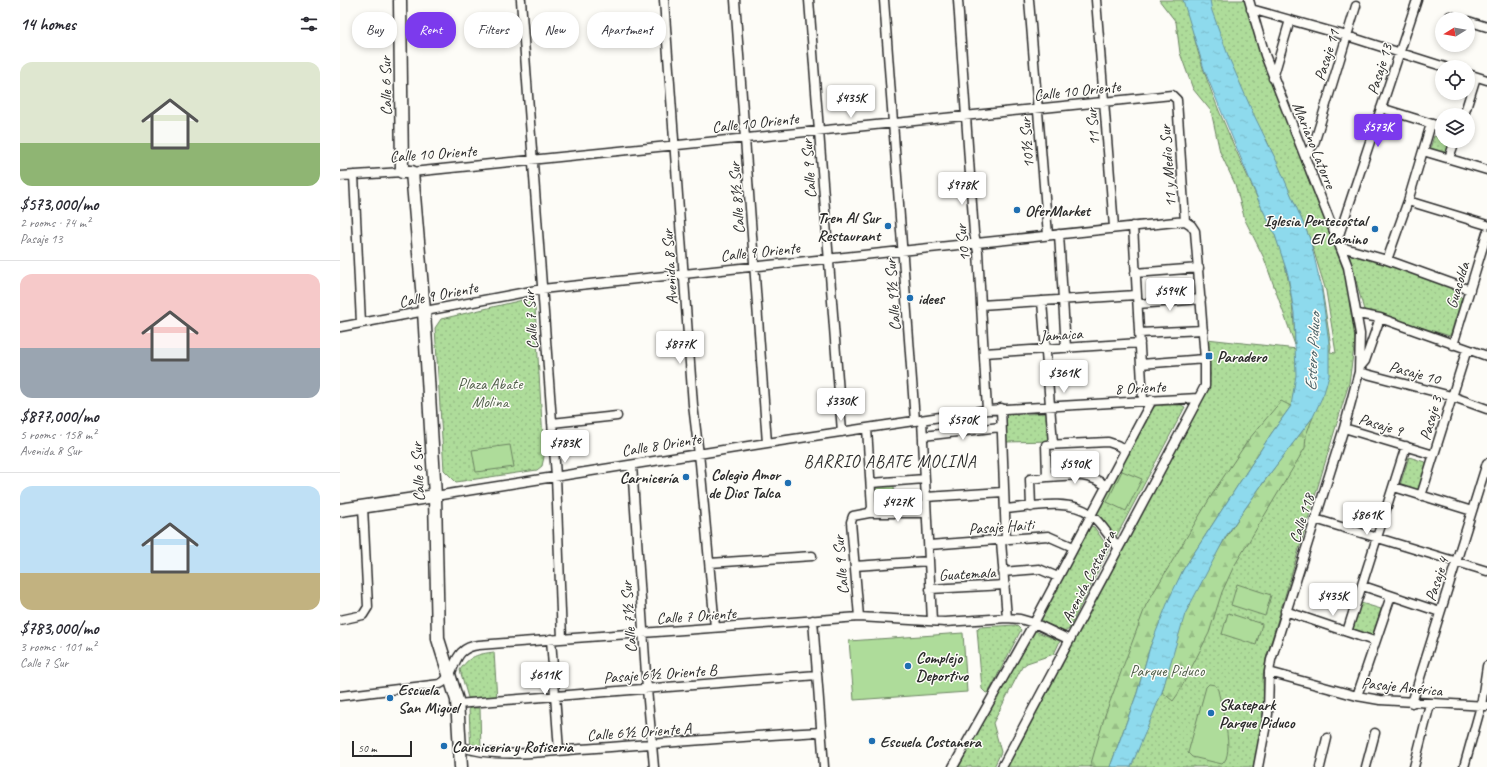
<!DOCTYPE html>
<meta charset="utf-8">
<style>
body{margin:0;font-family:Caveat,sans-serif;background:#f2f2f3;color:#2b2b33;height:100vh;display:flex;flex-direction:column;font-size:15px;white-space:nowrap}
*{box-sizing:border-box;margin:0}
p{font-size:13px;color:#7c7c81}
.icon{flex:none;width:22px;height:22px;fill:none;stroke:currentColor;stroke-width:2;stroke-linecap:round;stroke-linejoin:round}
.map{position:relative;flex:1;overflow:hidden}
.drawer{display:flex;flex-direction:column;background:#fff;width:340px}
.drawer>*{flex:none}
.top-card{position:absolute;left:12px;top:12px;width:380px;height:36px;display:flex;gap:8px}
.needle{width:26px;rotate:259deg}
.controls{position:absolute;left:1095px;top:12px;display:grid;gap:8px}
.controls a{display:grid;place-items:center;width:40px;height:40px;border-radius:50%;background:#fff;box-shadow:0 2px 6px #0003;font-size:20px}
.scale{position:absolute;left:12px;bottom:10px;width:60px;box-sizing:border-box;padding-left:4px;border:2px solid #2b2b2b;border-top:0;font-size:11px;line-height:14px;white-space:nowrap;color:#2b2b2b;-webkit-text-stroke:3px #fdfcf7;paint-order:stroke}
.price{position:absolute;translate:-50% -34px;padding:0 9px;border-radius:4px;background:#fff;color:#222;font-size:13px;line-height:26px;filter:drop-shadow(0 1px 2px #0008)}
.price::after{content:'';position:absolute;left:50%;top:24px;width:12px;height:9px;margin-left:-6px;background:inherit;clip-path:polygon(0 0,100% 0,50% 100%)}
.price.on{background:#7c3aed;color:#fff}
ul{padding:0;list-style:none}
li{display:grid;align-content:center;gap:8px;height:212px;padding:0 20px}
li+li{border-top:1px solid #e1e1e2}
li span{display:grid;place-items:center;height:124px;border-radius:12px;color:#555}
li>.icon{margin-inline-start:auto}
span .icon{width:72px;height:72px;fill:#fffc;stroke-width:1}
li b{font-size:17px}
h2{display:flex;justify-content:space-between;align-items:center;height:48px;padding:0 20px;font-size:17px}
.pill{padding:0 14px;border-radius:16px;background:#fff;box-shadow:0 2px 6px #0003;font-size:14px;line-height:36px}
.pill.on{background:#7c3aed;color:#fff}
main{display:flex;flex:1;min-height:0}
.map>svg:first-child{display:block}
.green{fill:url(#green-dots);stroke:#6c8462;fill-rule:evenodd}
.forest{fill:url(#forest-firs);stroke:#6c8462}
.pitch{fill:#aedc9a;stroke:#6c8462}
.water{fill:url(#water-ripples);stroke:#66949f}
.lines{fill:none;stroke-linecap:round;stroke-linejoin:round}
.street-casing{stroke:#2b2b2b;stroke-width:11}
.secondary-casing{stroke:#2b2b2b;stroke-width:15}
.street{stroke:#fdfcf7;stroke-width:8}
.secondary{stroke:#fdfcf7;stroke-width:12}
.poi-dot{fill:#1f6fb2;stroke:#fdfcf7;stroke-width:1.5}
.labels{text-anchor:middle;stroke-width:3;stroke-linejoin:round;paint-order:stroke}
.street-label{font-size:16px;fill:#2b2b2b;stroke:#fdfcf7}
.poi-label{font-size:16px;font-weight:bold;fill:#2b2b2b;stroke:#fdfcf7;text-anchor:start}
.park-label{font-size:16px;fill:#52604c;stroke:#fdfcf7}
.water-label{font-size:17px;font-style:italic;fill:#496065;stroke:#fdfcf7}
.neighbourhood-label{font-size:17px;letter-spacing:1px;fill:#2b2b2b;stroke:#fdfcf7}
</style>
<main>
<section class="drawer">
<h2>14 homes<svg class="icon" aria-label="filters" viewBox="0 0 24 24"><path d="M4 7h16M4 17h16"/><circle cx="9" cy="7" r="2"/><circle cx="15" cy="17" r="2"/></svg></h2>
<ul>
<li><span style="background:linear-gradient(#dfe7d0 65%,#8fb573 0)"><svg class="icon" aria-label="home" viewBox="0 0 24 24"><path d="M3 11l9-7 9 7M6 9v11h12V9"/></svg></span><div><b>$573,000/mo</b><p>2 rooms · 74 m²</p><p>Pasaje 13</p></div></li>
<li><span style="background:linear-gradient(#f6c9c9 60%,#9aa5b1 0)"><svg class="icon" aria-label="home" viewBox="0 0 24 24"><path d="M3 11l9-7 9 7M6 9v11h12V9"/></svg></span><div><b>$877,000/mo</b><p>5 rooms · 158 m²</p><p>Avenida 8 Sur</p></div></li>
<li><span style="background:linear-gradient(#bfe0f5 70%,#c2b280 0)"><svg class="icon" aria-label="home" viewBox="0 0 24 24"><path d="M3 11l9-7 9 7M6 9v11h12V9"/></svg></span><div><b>$783,000/mo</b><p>3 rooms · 101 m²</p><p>Calle 7 Sur</p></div></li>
</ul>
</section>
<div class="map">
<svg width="1147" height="767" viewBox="0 0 1147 767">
<defs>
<pattern id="green-dots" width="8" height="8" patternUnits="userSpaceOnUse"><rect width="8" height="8" fill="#aedc9a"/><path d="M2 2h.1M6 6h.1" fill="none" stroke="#96bd85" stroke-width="1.8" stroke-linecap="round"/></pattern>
<pattern id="forest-firs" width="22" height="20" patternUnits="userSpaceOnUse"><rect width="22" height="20" fill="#aedc9a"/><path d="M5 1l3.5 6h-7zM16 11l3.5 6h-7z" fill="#96bd85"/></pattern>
<pattern id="water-ripples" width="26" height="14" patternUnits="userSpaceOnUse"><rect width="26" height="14" fill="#8edaed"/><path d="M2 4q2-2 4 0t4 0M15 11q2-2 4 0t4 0" fill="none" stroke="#7bbbcb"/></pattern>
</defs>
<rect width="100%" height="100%" fill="#fdfcf7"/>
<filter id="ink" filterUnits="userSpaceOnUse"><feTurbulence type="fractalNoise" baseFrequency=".025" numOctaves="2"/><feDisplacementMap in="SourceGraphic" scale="8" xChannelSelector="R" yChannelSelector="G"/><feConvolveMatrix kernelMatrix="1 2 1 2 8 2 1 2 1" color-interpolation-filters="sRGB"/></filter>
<g filter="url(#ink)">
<path class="green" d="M 819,0 L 905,0 L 924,63 L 1007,279 L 1015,340 L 1009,383 L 926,659 L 923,677 L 924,715 L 913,767 L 666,767 L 867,391 L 870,375 L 867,339 L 966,350 L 965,302 L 852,27 C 863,83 896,149 919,202 C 924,213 931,223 935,235 C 949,270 954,307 955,345 L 924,258 L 905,220 L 895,184 L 880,152 L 871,111 L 853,89 L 840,53 L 836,22 ZM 926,139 L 970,239 L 986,291 L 996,353 L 990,352 L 991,346 L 981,283 L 962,226 Z
M 1094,136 L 1102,139 L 1102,141 L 1110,141 L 1105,157 L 1089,152 Z
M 1008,251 L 1110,287 L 1122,298 L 1110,336 L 1024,310 Z
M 187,299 L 195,307 L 204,457 L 202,466 L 197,470 L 116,482 L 104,470 L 95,328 L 101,319 Z
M 817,405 L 841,405 L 845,407 L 775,539 L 756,514 L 757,508 L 813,408 Z
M 708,413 L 711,441 L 666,442 L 665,415 Z
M 1069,457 L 1088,463 L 1078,494 L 1059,488 Z
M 554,484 L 555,512 L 536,513 L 535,485 Z
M 751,526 L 754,527 L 769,549 L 729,629 L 725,632 L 703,622 L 701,618 Z
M 1021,603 L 1041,609 L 1031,640 L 1011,633 Z
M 676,625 L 681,630 L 649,692 L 646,693 L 642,689 L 637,629 L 639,627 Z
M 690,629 L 720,641 L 714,654 L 687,663 L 682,667 L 653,723 L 661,752 L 654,767 L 619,767 Z
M 154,652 L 157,700 L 129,701 L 120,670 C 129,656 138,654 154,652 Z
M 129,708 L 140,708 L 141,754 L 131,755 Z"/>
<path class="forest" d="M 941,401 L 951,406 L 931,434 L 843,570 L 810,647 L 797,693 L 770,767 L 750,767 L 765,715 L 806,605 L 876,488 L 909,439 Z
M 973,417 L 966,435 L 965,448 L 893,568 L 882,592 L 869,633 L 838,694 L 833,701 L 822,692 C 829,668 835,636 845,613 C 877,542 925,479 973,417 Z"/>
<path class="pitch" d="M 170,445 L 174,467 L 136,472 L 132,450 Z
M 782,471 L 802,479 L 786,511 L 767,502 Z
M 897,584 L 931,595 L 925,616 L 891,605 Z
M 888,613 L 922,624 L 916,645 L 882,634 Z
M 623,633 L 627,692 L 514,700 L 509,641 Z
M 869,684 L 875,685 L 878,690 C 881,705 896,754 882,764 L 852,757 L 848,753 L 866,687 Z"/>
<path class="water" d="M 843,0 L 870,0 L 872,11 L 889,58 L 913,113 L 937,162 L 970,239 L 981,286 L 989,343 L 989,376 L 984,393 L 973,417 L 925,480 L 886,536 L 845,614 L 822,692 L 791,767 L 770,767 L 797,693 L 810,647 L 829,599 L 843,570 L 931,434 L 951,406 L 956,375 L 954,313 L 948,275 L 935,235 L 920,204 L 865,72 Z"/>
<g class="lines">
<g class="street-casing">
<path id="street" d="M 181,0 L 216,476 L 222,639
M 324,0 L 353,405 L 360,463 L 375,627
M 395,0 L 427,443
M 469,0 L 502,432
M 544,0 L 575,421
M 618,0 L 634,233 L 638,252 L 647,410
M 689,0 L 708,235
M 756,0 L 774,227
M 909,0 L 925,55 L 1008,267 L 1020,334 L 1019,372 L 1004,428 L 931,660 L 929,672 L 928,714 L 918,767
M 911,9 L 1007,36 L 1105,67
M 1110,16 L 1119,19
M 1128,21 L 1147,27
M 1128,74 L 1147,80
M 933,78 L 950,20
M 1041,108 L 1102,127
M 1124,115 L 1136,77
M 1083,151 L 1147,170
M 965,156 L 974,144 L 1016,6
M 1109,158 L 1115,141
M 72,172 L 832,95 L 837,100 L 845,221
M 14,175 L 21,323
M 0,176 L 62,172
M 1068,201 L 1147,225
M 793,226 L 803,400
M 719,234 L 726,348
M 998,238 L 1077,0
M 1001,247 L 1047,260 L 1130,290
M 1047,260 L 1068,201 L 1091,124
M 795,273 L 859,268
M 702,301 L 713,444
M 798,304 L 861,299
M 641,305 L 796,295
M 1018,314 L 1040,318 L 1147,356
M 0,327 L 202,289 L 845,221
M 799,333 L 863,330
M 1113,345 L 1147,233
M 644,353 L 800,343
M 801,364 L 865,359
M 1020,367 L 1025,361 L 1040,318
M 1019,372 L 1111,396 L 1147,409
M 661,408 L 666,540
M 582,420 L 592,621
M 212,423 L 277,416
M 1004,428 L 1094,455
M 583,436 L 660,427
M 292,465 L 307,689 L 314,767
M 707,477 C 728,476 748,471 766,486
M 531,483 L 585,479
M 1054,487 L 1132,511
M 95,496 L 427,443 L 647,410 L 858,398
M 1081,496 L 1127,349
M 586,497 L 663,492
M 691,507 L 690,479 L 707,477 L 706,445 L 768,442 L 777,445 L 785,450
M 665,509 C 689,507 730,498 750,514 C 761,522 769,537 778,547
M 529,513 L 586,513
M 975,519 L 1147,571
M 661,541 L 667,618
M 589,545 L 708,536 L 733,547
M 370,563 L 472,556
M 515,566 L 589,561
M 663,572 L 699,569 L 718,577
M 1023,586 L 1100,612
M 590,589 L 665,585
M 945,611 L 1034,641
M 519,617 L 511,522 L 513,516 L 529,513 L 532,508 L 527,428
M 0,620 L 23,615 L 28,607 L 23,507
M 473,620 L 484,767
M 1007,632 L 1066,446
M 211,639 L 219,751
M 929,672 L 1017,696 L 1040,700 L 1147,706
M 0,696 L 100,684 C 119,674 109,648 139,645 L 519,617 L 605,622 L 667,618 L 680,619 L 694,623 L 730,640
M 1017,696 L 1051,596
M 1072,703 L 1147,463
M 117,704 L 477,675
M 120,746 C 152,759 204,752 240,749 C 320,744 401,736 481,732
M 613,767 L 694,623 L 812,400
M 662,767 L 865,386 L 865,359 L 855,231 L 851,225 L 845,221
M 980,767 L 987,738
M 1026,767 L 1035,733
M 1074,767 L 1090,704
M 1124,767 L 1141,706 L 1147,666"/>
</g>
<g class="secondary-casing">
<path id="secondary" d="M 60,0 L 62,172 L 72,172 L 84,311 L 95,496 L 98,639 L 117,700 L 121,767
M 0,510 L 95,496"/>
</g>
<use href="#street" class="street"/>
<use href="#secondary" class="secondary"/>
</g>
</g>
<g class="poi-dot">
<circle cx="677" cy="210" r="4"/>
<circle cx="548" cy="226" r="4"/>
<circle cx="1035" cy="229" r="4"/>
<circle cx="570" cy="298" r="4"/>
<rect x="865" y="352" width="8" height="8" rx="2"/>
<circle cx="346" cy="477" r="4"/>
<circle cx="448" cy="483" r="4"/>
<circle cx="568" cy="666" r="4"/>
<circle cx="50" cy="698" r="4"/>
<circle cx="871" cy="713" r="4"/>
<circle cx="532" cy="741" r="4"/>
<circle cx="104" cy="746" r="4"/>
</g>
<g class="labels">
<g class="street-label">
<text transform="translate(986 55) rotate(-73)" y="6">Pasaje 11</text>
<text transform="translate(1039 69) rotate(-73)" y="6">Pasaje 13</text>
<text transform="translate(45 86) rotate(-91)" y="6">Calle 6 Sur</text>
<text transform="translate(737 90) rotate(-6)" y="6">Calle 10 Oriente</text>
<text transform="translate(415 122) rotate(-6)" y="6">Calle 10 Oriente</text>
<text transform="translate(752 127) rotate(-95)" y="6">11 Sur</text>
<text transform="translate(686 143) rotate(-94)" y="6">10½ Sur</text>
<text transform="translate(975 145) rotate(68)" y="6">Mariano Latorre</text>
<text transform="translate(93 153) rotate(-4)" y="6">Calle 10 Oriente</text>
<text transform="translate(827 166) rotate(-94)" y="6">11 y Medio Sur</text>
<text transform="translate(468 169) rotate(-94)" y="6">Calle 9 Sur</text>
<text transform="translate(396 198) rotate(-94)" y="6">Calle 8½ Sur</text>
<text transform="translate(622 243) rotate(-97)" y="6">10 Sur</text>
<text transform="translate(420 251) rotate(-6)" y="6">Calle 9 Oriente</text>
<text transform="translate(329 267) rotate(-94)" y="6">Avenida 8 Sur</text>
<text transform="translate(1117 285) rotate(-73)" y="6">Guacolda</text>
<text transform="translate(98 294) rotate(-11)" y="6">Calle 9 Oriente</text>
<text transform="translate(552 295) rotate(-94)" y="6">Calle 9½ Sur</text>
<text transform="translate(190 320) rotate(-94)" y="6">Calle 7 Sur</text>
<text transform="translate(721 334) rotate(-4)" y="6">Jamaica</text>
<text transform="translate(1075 372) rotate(15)" y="6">Pasaje 10</text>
<text transform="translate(800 387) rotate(-3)" y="6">8 Oriente</text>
<text transform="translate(1090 418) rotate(-74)" y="6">Pasaje 3</text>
<text transform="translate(1041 424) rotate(17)" y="6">Pasaje 9</text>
<text transform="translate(321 444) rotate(-9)" y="6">Calle 8 Oriente</text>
<text transform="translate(77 472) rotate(-93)" y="6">Calle 6 Sur</text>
<text transform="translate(961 518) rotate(-72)" y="6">Calle 118</text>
<text transform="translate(661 526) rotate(-4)" y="6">Pasaje Haiti</text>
<text transform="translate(500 565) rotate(-95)" y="6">Calle 9 Sur</text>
<text transform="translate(627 573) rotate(-3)" y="6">Guatemala</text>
<text transform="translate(748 576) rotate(-63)" y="6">Avenida Costanera</text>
<text transform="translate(1096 579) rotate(-72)" y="6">Pasaje 4</text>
<text transform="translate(356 615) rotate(-4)" y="6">Calle 7 Oriente</text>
<text transform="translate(288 617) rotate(-94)" y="6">Calle 7½ Sur</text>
<text transform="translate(320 673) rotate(-4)" y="6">Pasaje 6½ Oriente B</text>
<text transform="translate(1062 686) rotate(6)" y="6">Pasaje América</text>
<text transform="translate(299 731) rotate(-4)" y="6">Calle 6½ Oriente A</text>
</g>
<g class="poi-label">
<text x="685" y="216">OferMarket</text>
<text x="540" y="223" text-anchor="end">Tren Al Sur<tspan x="540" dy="18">Restaurant</tspan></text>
<text x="1027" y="226" text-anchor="end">Iglesia Pentecostal<tspan x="1027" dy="18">El Camino</tspan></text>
<text x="578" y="304">idees</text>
<text x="877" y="362">Paradero</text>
<text x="440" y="480" text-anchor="end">Colegio Amor<tspan x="440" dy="18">de Dios Talca</tspan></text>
<text x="338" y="483" text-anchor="end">Carnicería</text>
<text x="576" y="663">Complejo<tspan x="576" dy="18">Deportivo</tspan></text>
<text x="58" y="695">Escuela<tspan x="58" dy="18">San Miguel</tspan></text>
<text x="879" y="710">Skatepark<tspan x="879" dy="18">Parque Piduco</tspan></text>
<text x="540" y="747">Escuela Costanera</text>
<text x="112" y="752">Carniceria y Rotiseria</text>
</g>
<g class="park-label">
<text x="150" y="389">Plaza Abate<tspan x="150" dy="18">Molina</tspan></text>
<text x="827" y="676">Parque Piduco</text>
</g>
<g class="water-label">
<text transform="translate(972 352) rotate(-87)" y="6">Estero Piduco</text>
</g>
<g class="neighbourhood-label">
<text x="550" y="467">BARRIO ABATE MOLINA</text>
</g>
</g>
</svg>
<div class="controls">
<a><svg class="needle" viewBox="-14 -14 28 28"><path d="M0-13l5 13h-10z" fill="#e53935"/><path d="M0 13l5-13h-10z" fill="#7c7c81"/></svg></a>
<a><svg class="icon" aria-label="locate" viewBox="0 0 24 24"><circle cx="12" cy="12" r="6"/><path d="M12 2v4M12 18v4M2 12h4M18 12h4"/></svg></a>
<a><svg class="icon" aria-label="layers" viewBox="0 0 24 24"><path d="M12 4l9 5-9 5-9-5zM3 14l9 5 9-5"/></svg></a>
</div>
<div class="scale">50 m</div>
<b class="price" style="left:511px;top:119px">$435K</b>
<b class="price on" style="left:1038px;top:148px">$573K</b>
<b class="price" style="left:622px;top:206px">$978K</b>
<b class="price" style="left:830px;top:312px">$594K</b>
<b class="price" style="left:340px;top:365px">$877K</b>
<b class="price" style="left:724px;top:394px">$361K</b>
<b class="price" style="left:501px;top:422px">$330K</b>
<b class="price" style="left:623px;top:441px">$570K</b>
<b class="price" style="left:225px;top:464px">$783K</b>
<b class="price" style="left:735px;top:485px">$590K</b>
<b class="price" style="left:558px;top:523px">$427K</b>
<b class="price" style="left:1027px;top:536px">$861K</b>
<b class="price" style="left:993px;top:617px">$435K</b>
<b class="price" style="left:205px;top:696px">$611K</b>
<div class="top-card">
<a class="pill">Buy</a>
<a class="pill on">Rent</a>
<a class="pill">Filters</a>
<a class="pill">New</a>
<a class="pill">Apartment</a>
</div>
</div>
</main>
